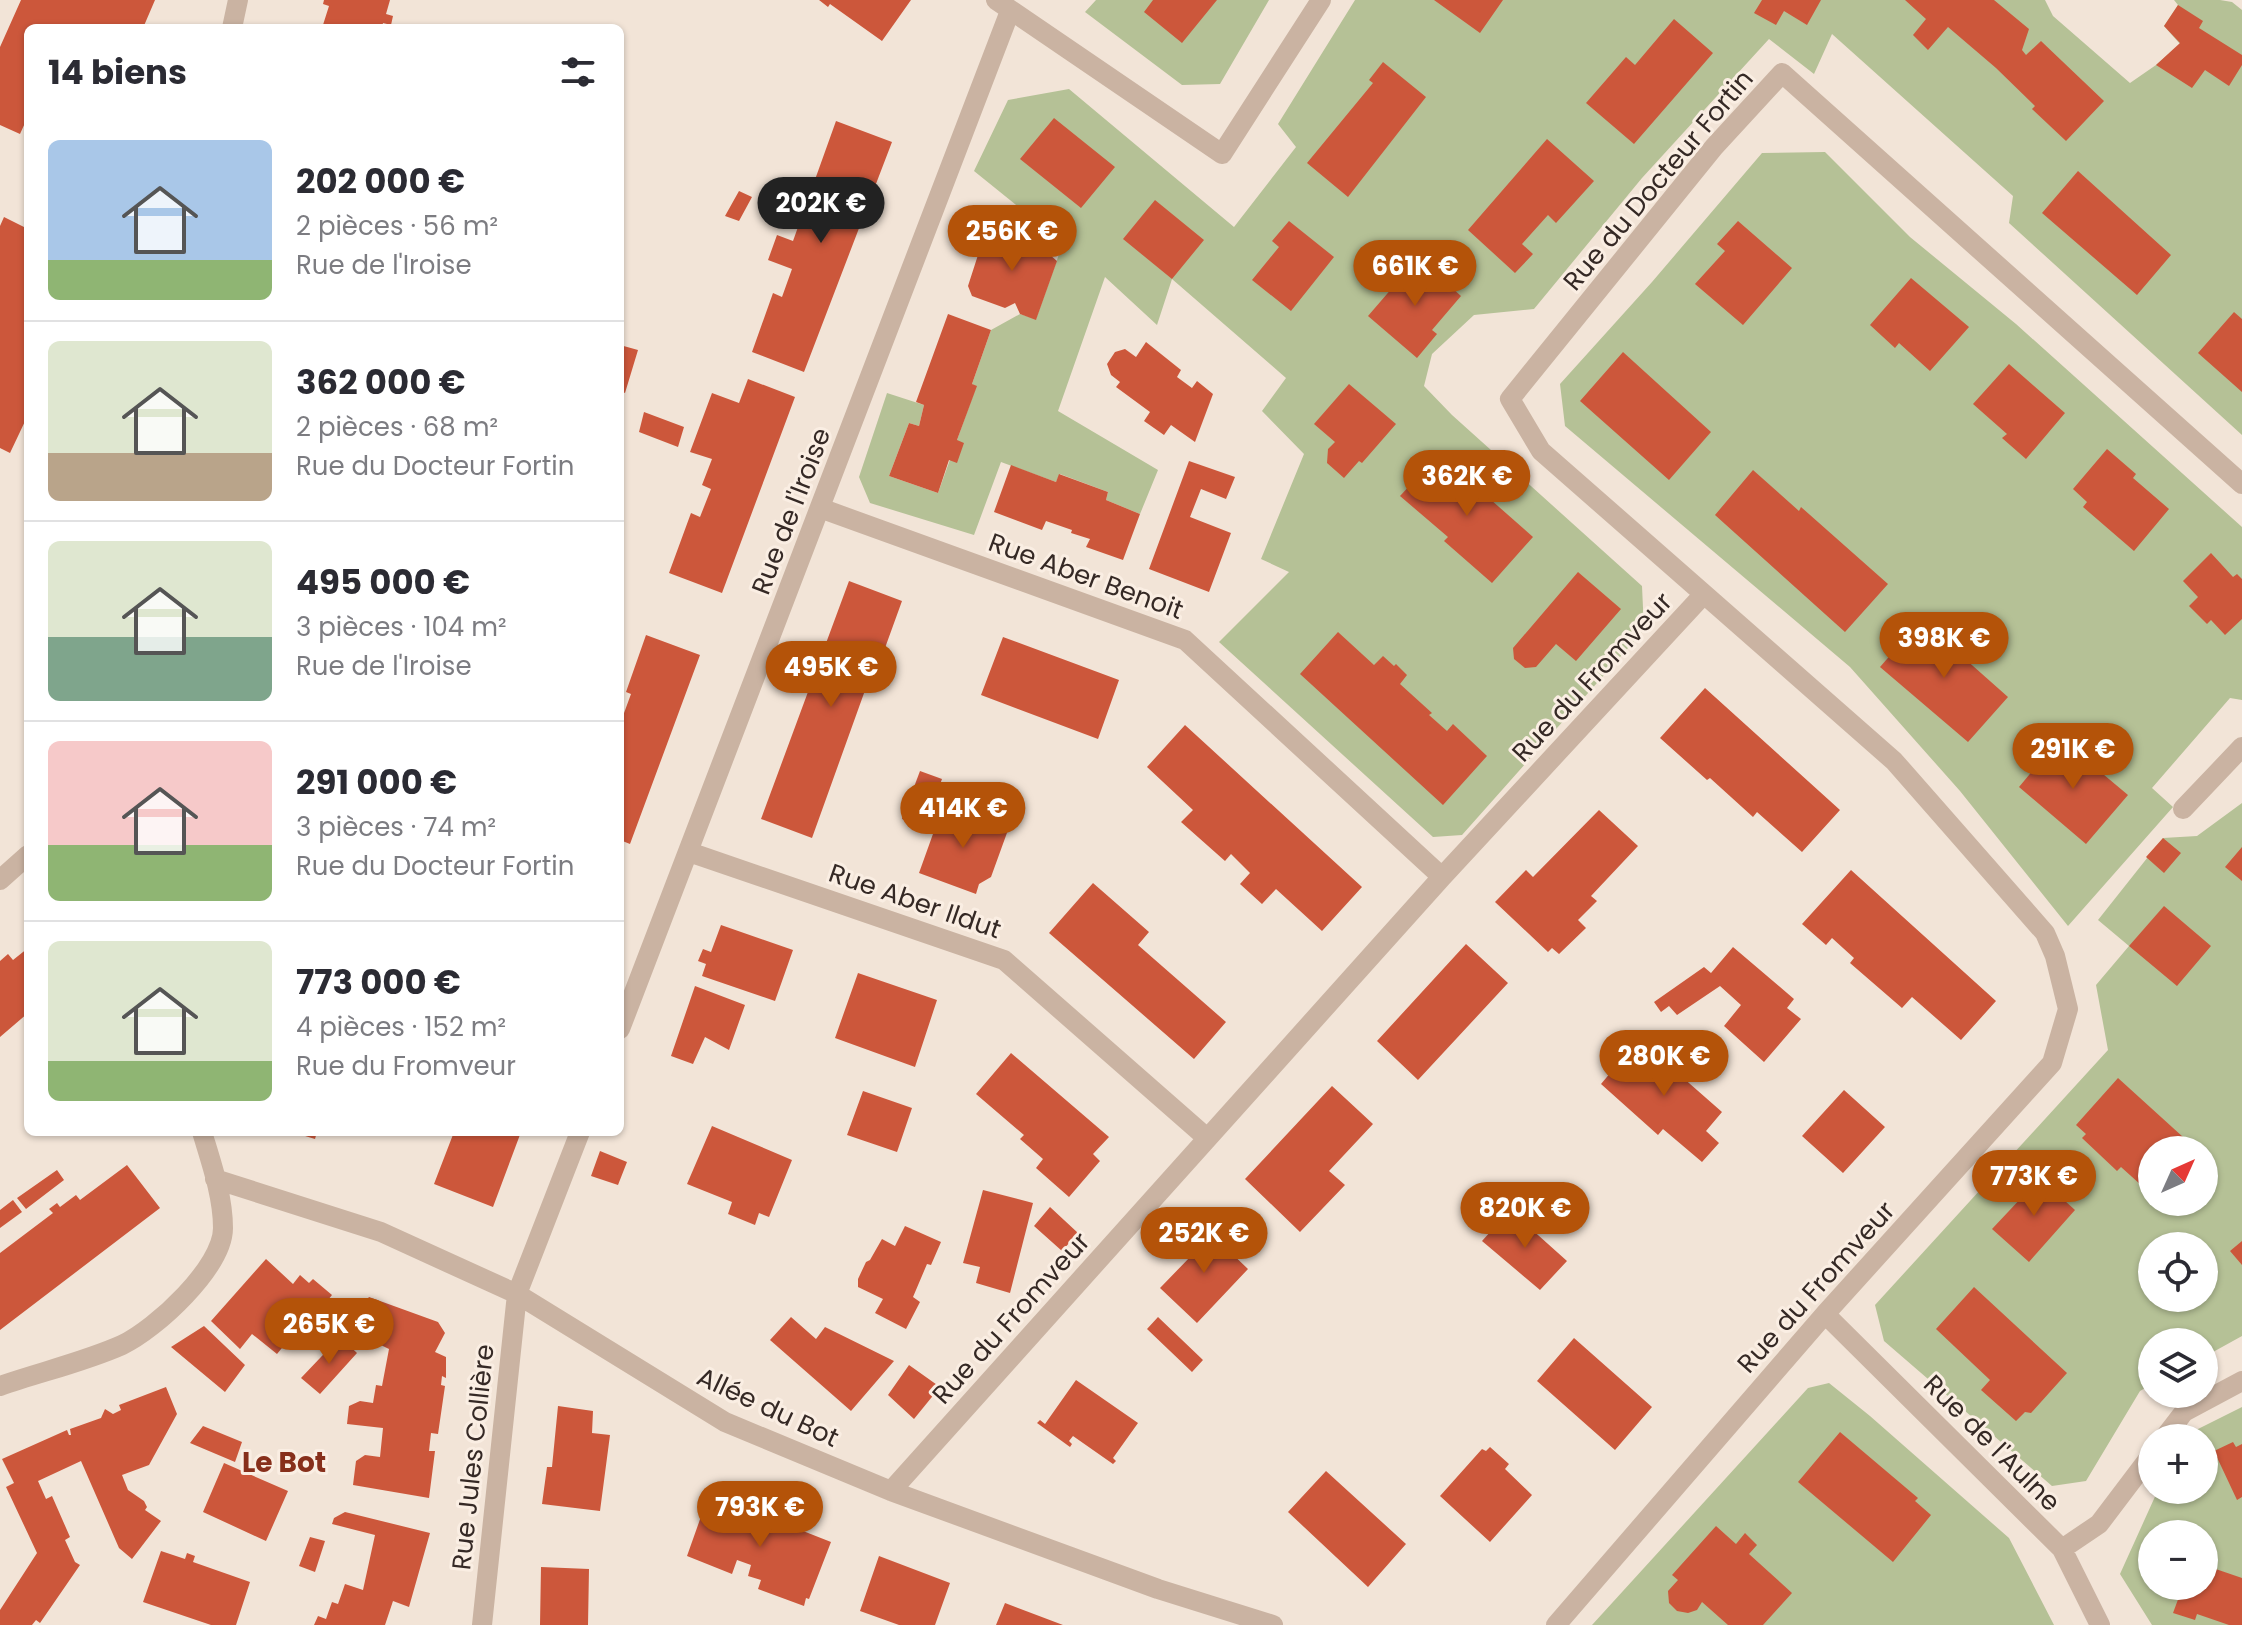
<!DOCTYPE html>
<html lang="fr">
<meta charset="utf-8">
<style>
body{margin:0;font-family:Poppins,sans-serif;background:#f7f7f7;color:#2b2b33;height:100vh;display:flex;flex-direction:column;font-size:30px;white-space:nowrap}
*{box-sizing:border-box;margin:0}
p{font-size:26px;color:#7c7c81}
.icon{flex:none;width:44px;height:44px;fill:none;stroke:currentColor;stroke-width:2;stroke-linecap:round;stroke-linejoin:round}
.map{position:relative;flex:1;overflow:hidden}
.side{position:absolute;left:24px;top:24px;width:600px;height:1112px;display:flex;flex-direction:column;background:#fff;border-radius:12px;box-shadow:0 2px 6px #0004}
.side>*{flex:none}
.needle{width:52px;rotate:45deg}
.controls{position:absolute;left:2138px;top:1136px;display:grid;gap:16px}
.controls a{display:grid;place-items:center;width:80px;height:80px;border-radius:50%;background:#fff;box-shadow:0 2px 6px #0004;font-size:40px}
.price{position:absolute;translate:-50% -68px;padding:0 18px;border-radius:28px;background:#b45309;color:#fff;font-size:26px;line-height:52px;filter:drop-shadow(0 2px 4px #0008)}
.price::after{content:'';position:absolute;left:50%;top:48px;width:24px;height:18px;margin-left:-12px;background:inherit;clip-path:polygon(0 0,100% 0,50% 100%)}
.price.current{background:#222;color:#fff}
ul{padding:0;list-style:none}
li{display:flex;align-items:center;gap:24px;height:200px;padding:0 24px}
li+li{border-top:2px solid #e1e1e2}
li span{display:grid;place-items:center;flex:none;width:224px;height:160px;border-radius:12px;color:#555}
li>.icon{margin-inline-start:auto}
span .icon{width:96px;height:96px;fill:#fffc;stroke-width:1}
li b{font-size:34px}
h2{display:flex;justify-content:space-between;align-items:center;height:96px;padding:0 24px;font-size:34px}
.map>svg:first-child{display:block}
.green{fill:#b5c196;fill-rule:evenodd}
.building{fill:#cc573b}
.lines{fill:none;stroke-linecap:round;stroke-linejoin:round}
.minor{stroke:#cab3a2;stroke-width:20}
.labels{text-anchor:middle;stroke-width:6;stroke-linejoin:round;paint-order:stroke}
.street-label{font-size:26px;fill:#352925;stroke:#faeee3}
.neighbourhood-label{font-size:28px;font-weight:bold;fill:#872f1b;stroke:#faeee3}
</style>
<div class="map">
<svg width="2242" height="1625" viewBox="0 0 2242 1625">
<rect width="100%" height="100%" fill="#f2e4d7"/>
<path class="green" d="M 1096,0 L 1269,0 L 1220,84 L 1182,85 L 1085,12 Z
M 1355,0 L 2045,0 L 2053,16 L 2130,83 L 2156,65 L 2180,44 L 2164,26 L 2178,5 L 2174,0 L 2220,0 L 2232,2 L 2242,10 L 2242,435 L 2009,223 L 2013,196 L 1832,34 L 1814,74 L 1769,39 L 1642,178 L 1534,309 L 1474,315 L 1432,354 L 1424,386 L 1452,415 L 1642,586 L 1644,630 L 1462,835 L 1433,837 L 1219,642 L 1289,572 L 1261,559 L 1304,454 L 1262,411 L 1286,378 L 1172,279 L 1157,325 L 1105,277 L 1058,411 L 1158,470 L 1140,514 L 1106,500 L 1108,492 L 1060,474 L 1056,482 L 1001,462 L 974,535 L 870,503 L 859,477 L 887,393 L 924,405 L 919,426 L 909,423 L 889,476 L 938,493 L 976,387 L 972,384 L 991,330 L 1020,314 L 1036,319 L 1063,243 L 974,171 L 1008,100 L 1069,89 L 1234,227 L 1296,147 L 1278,124 Z
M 1825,152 L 1910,237 L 2016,324 L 2242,527 L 2242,700 L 2230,698 L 2152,788 L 2173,807 L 2068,926 L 1960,791 L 1850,667 L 1565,426 L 1560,384 L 1652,282 L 1762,153 Z
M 2242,803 L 2242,1336 L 2204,1357 L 2204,1342 L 2152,1342 L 2152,1384 L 2140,1391 L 2086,1481 L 2052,1486 L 1884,1341 L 1875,1305 L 2108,1050 L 2096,985 L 2129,946 L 2098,920 L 2163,838 L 2197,836 ZM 2152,1150 L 2204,1150 L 2204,1202 L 2152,1202 ZM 2152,1246 L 2204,1246 L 2204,1298 L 2152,1298 Z
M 1829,1383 L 1870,1416 L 2009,1538 L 2054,1625 L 1592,1625 L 1808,1388 Z
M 2242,1407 L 2242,1625 L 2152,1625 L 2120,1574 L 2158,1490 L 2204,1490 L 2204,1438 L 2190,1438 L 2194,1431 ZM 2152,1534 L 2204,1534 L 2204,1586 L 2152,1586 Z"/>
<path class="building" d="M 21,0 L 155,0 L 143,28 L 28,28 L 28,124 L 25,123 L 20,134 L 0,125 L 0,47 Z
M 324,0 L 390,0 L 386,14 L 393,16 L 391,25 L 383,23 L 382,28 L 322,28 L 329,6 L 323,4 Z
M 819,0 L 911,0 L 882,41 L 830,4 L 828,7 Z
M 1153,0 L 1217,0 L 1182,43 L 1144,12 Z
M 1434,0 L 1503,0 L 1480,33 Z
M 1762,0 L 1821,0 L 1807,25 L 1784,11 L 1776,25 L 1754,13 Z
M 1905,0 L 1994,0 L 2029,29 L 2022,50 L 2026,55 L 2041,41 L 2104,101 L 2066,141 L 2032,109 L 2035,106 L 1996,68 L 1948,27 L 1928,50 L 1913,35 L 1926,19 Z
M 2178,5 L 2203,21 L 2199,28 L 2242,55 L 2242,65 L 2229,86 L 2205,70 L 2192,88 L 2156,65 L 2180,43 L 2164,26 Z
M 1674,19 L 1713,53 L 1634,144 L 1586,103 L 1626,57 L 1635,65 Z
M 1383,62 L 1426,97 L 1348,197 L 1307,163 L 1373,83 L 1369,80 Z
M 1054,118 L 1115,167 L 1081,208 L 1020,159 Z
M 836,121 L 892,142 L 804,372 L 752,352 L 773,293 L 782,297 L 792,269 L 768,260 L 777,235 L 793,241 Z
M 1547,139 L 1594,181 L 1556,223 L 1548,215 L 1522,244 L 1533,254 L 1515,273 L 1468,230 Z
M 2078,171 L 2171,255 L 2137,295 L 2042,213 Z
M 739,191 L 752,197 L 739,221 L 725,216 Z
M 1155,200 L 1204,240 L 1172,279 L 1123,239 Z
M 4,217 L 28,229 L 28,415 L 10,453 L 0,448 L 0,226 Z
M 1289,221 L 1334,257 L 1291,311 L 1252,280 L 1279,247 L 1272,241 Z
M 1738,221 L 1792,268 L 1743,325 L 1695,284 L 1725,251 L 1717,244 Z
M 987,227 L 1042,248 L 1057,261 L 1036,320 L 1020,314 L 1015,303 L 1005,308 L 972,296 L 968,286 Z
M 1418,258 L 1461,296 L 1432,330 L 1437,334 L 1417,358 L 1368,316 Z
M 1911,278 L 1969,327 L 1930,371 L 1899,343 L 1895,348 L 1870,325 Z
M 2234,312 L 2242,319 L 2242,392 L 2198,353 Z
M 948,314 L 991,330 L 972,384 L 977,386 L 957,440 L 964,443 L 957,463 L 949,460 L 938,493 L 889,476 L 909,423 L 919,426 L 924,405 L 916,402 Z
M 1146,342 L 1181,370 L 1177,377 L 1192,388 L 1197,381 L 1213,394 L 1195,442 L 1171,425 L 1164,435 L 1144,421 L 1150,412 L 1116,387 L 1120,382 L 1111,375 L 1107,364 L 1115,352 L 1125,349 L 1136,357 Z
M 620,345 L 638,350 L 625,393 L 620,391 Z
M 1623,352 L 1711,432 L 1669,480 L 1580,401 Z
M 2009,364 L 2065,413 L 2026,459 L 2002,438 L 2007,434 L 1973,404 Z
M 748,379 L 795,397 L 722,593 L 669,573 L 691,513 L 700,517 L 711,489 L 702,485 L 712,459 L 690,452 L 712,393 L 739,403 Z
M 1349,384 L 1396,424 L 1362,463 L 1359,461 L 1344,478 L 1327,463 L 1328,449 L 1335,442 L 1314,424 Z
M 644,412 L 684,427 L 678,447 L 639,432 Z
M 2107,449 L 2136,474 L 2133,478 L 2169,509 L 2134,551 L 2083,507 L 2087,502 L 2073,489 Z
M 1439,454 L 1533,537 L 1492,583 L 1444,541 L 1448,537 L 1400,496 Z
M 1189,461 L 1235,477 L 1226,499 L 1201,489 L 1190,517 L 1231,533 L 1209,592 L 1149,569 Z
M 1011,465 L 1056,482 L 1059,474 L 1108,492 L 1106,500 L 1140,514 L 1123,560 L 1086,547 L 1090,539 L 1071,533 L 1072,530 L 1046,521 L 1042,530 L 994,512 Z
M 1753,470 L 1799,511 L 1801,507 L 1888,584 L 1845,632 L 1715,515 Z
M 2211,553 L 2233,577 L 2237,574 L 2242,579 L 2242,619 L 2225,635 L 2211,620 L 2207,624 L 2189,606 L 2198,597 L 2183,581 Z
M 1578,572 L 1621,609 L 1576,661 L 1556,644 L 1536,667 L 1525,668 L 1514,659 L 1513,648 Z
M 849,581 L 902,601 L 881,659 L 877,657 L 812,838 L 761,819 Z
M 1922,619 L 1967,656 L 1964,658 L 2008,697 L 1968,742 L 1880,667 Z
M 1338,632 L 1374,665 L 1383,656 L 1394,666 L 1396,664 L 1407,675 L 1400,684 L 1432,713 L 1429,715 L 1447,731 L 1453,724 L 1487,756 L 1443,805 L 1300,674 Z
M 646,635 L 700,655 L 630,844 L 620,840 L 620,724 L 631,694 L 626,692 Z
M 1003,637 L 1119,680 L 1098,739 L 981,695 Z
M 1705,688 L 1840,810 L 1802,852 L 1757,812 L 1753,817 L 1710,778 L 1707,780 L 1660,738 Z
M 1185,725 L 1362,887 L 1322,931 L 1276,889 L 1262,904 L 1240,884 L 1250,873 L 1231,854 L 1225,861 L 1181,822 L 1193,810 L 1147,767 Z
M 2060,738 L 2128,795 L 2086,844 L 2019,787 Z
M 920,771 L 942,779 L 924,828 L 902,819 Z
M 943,806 L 1008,830 L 991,877 L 979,884 L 976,894 L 919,873 Z
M 1599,810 L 1638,846 L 1591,896 L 1597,901 L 1578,920 L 1586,928 L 1559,954 L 1552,948 L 1548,952 L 1495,902 L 1526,870 L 1533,877 Z
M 2163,838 L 2181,853 L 2164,873 L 2146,857 Z
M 2242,847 L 2242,881 L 2225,867 Z
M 1851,870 L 1996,1001 L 1961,1040 L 1912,997 L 1902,1008 L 1850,963 L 1854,958 L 1832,938 L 1826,945 L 1802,924 Z
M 1093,883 L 1149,932 L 1138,945 L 1226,1022 L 1194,1059 L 1049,933 Z
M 2164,906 L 2211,946 L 2177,986 L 2129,946 Z
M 721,925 L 793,950 L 775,1001 L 702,976 L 706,964 L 698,961 L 703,949 L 711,952 Z
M 1466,944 L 1508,983 L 1418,1080 L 1377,1041 Z
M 1733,947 L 1794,999 L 1787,1008 L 1801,1019 L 1764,1062 L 1724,1026 L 1741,1005 L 1720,986 L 1677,1015 L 1669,1006 L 1661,1012 L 1654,1002 L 1704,967 L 1711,973 Z
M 28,948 L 28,1013 L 0,1037 L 0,961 L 8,954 L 13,960 Z
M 858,973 L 937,1000 L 915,1067 L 835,1038 Z
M 695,986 L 745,1005 L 729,1050 L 705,1037 L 693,1064 L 671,1056 Z
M 1638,1040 L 1659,1058 L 1668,1048 L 1682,1059 L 1673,1069 L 1722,1112 L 1706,1131 L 1719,1143 L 1702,1162 L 1663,1129 L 1658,1135 L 1601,1084 Z
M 1011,1053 L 1109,1137 L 1093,1154 L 1100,1161 L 1069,1197 L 1036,1168 L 1043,1159 L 1020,1139 L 1024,1135 L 976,1094 Z
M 2118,1078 L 2183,1137 L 2171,1150 L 2152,1150 L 2152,1172 L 2141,1185 L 2121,1167 L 2117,1171 L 2082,1138 L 2086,1134 L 2076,1125 Z
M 1332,1086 L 1373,1124 L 1329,1171 L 1345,1185 L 1300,1232 L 1245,1179 Z
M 1844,1090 L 1885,1127 L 1843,1173 L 1802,1136 Z
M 863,1091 L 912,1108 L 897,1152 L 847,1135 Z
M 712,1126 L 792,1160 L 769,1217 L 759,1213 L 755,1225 L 728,1214 L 732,1202 L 687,1184 Z
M 292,1132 L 317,1132 L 315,1139 Z
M 454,1132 L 521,1132 L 493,1207 L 434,1184 Z
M 600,1151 L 627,1162 L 618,1185 L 591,1176 Z
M 127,1165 L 160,1208 L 0,1330 L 0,1253 L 53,1213 L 49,1209 L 57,1203 L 60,1207 L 76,1195 L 80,1200 Z
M 57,1170 L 64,1180 L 26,1209 L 17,1198 Z
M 2034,1173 L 2075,1210 L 2029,1262 L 1992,1229 L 2024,1195 L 2019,1189 Z
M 983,1190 L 1033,1203 L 1010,1293 L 976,1283 L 980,1267 L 963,1263 Z
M 13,1200 L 22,1212 L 0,1228 L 0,1210 Z
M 1050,1207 L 1078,1233 L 1062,1251 L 1034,1226 Z
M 1510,1210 L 1567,1261 L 1540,1290 L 1482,1241 Z
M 905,1226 L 941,1242 L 931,1265 L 927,1264 L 913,1297 L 920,1302 L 906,1329 L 875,1313 L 883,1299 L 858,1287 L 858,1279 L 866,1262 L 870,1260 L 882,1239 L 895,1246 Z
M 1203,1226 L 1248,1269 L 1197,1323 L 1160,1288 L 1192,1255 L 1183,1247 Z
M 2242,1241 L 2242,1265 L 2230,1251 Z
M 266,1259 L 293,1284 L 300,1275 L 309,1283 L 313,1279 L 332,1295 L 299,1336 L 295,1332 L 277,1354 L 252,1334 L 240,1349 L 211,1321 Z
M 1974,1287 L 2067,1373 L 2031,1413 L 2025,1412 L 2016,1421 L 1981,1390 L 1990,1380 L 1936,1329 Z
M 369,1297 L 438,1322 L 445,1333 L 435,1352 L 446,1357 L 446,1378 L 442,1376 L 441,1385 L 445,1386 L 438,1434 L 431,1433 L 429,1451 L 435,1451 L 429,1498 L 353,1485 L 356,1461 L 365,1455 L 380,1457 L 383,1428 L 347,1424 L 349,1406 L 360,1401 L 373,1403 L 376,1385 L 382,1386 L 389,1349 L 348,1329 L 348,1323 Z
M 791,1317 L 816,1339 L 825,1327 L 894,1361 L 851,1411 L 770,1340 Z
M 1158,1317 L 1203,1360 L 1192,1372 L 1147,1329 Z
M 204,1326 L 245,1365 L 225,1392 L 171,1347 Z
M 340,1337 L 357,1353 L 320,1394 L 301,1378 Z
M 1574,1338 L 1652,1407 L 1615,1450 L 1537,1381 Z
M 909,1365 L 940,1387 L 914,1419 L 888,1395 Z
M 1076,1380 L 1138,1423 L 1113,1458 L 1116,1461 L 1113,1464 L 1073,1436 L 1069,1441 L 1072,1444 L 1070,1447 L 1037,1423 L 1040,1420 L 1045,1424 Z
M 166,1387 L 177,1414 L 149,1465 L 122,1475 L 128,1490 L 144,1501 L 147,1507 L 145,1510 L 161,1521 L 132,1559 L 119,1548 L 81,1461 L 38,1481 L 46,1499 L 52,1496 L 70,1537 L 65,1540 L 75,1562 L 80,1565 L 40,1623 L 36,1620 L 32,1625 L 0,1625 L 0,1610 L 37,1553 L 6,1487 L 14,1483 L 2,1459 L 67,1430 L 69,1435 L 71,1435 L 70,1429 L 101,1418 L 105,1409 L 113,1414 L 121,1410 L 119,1405 Z
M 558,1406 L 593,1411 L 592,1433 L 610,1435 L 600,1511 L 542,1504 L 547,1467 L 552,1467 Z
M 203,1426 L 242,1442 L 235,1462 L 190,1443 Z
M 1840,1432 L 1918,1498 L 1915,1501 L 1931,1515 L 1893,1562 L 1798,1482 Z
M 2233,1442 L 2236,1447 L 2242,1444 L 2242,1497 L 2237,1500 L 2214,1451 Z
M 1490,1447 L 1509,1464 L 1505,1469 L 1532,1495 L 1490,1542 L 1440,1496 L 1482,1449 L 1486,1451 Z
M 224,1463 L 288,1491 L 266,1541 L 203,1512 Z
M 1326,1471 L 1406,1544 L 1368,1587 L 1288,1512 Z
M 709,1494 L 831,1542 L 809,1599 L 806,1598 L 804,1606 L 758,1589 L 761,1580 L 748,1576 L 751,1565 L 737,1560 L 732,1574 L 687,1556 Z
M 345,1512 L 430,1533 L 409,1607 L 393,1601 L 385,1625 L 314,1625 L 318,1616 L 326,1619 L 332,1602 L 338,1604 L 345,1584 L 363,1590 L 375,1535 L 332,1524 L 334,1518 Z
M 1716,1526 L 1736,1544 L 1745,1533 L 1757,1545 L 1749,1554 L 1792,1593 L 1763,1625 L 1728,1625 L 1702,1602 L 1697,1610 L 1688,1613 L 1677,1611 L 1669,1603 L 1668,1591 L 1678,1580 L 1672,1575 Z
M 310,1537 L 325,1541 L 315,1572 L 299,1566 Z
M 161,1551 L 185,1559 L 187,1553 L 195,1556 L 193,1562 L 250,1582 L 236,1625 L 211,1625 L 143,1602 Z
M 879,1556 L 950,1583 L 935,1625 L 899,1625 L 860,1611 Z
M 2204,1565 L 2242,1578 L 2242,1625 L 2229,1625 L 2197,1614 L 2195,1620 L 2173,1613 L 2183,1586 L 2204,1586 Z
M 541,1567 L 589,1569 L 588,1625 L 540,1625 Z
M 1005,1603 L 1063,1625 L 996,1625 Z"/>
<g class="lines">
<path class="minor" d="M 996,0 L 1222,154 L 1321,0
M 232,28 L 238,0
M 820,508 L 1185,640 L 1442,877
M 1704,594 L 1541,451 L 1510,399 L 1714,147 L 1782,73 L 2242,484
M 2183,809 L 2242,747
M 689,852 L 1004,960 L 1207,1138
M 0,880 L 28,855
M 620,1029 L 1010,11
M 215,1179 L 381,1232 L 517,1294 L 725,1422 L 891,1491 L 1158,1589 L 1273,1625
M 1825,1314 L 2062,1549 L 2100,1625
M 0,1386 C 40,1372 84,1362 122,1345 C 156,1329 223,1267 223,1228 C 223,1196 211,1162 202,1132
M 2164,1438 L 2184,1412 L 2242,1381
M 891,1491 L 1442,877 L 1704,594 L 1894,761 L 2045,933 L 2055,956 L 2068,1009 L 2052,1063 L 1825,1314 L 1556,1625
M 2062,1549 L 2099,1524 L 2152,1454
M 482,1625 L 517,1294 L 580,1132"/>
</g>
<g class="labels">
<g class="street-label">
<text transform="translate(1658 180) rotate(-50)" y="9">Rue du Docteur Fortin</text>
<text transform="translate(791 511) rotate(-69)" y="9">Rue de l'Iroise</text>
<text transform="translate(1086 576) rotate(20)" y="9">Rue Aber Benoit</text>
<text transform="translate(1592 677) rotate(-47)" y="9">Rue du Fromveur</text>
<text transform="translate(915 901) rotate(19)" y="9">Rue Aber Ildut</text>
<text transform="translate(1816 1287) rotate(-48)" y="9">Rue du Fromveur</text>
<text transform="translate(1011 1318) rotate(-48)" y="9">Rue du Fromveur</text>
<text transform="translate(768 1407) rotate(25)" y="9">Allée du Bot</text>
<text transform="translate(1992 1443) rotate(45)" y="9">Rue de l'Aulne</text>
<text transform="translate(473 1457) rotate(-84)" y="9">Rue Jules Collière</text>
</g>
<g class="neighbourhood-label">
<text x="284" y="1472">Le Bot</text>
</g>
</g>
</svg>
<div class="controls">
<a><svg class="needle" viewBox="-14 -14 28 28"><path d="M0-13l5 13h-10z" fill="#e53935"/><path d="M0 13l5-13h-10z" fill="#7c7c81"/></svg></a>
<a><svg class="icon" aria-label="locate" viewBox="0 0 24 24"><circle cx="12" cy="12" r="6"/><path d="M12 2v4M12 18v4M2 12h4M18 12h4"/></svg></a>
<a><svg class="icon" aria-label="layers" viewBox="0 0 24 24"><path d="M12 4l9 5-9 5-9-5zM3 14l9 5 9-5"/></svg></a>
<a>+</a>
<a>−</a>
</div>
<b class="price current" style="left:821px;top:245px">202K €</b>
<b class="price" style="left:1012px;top:273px">256K €</b>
<b class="price" style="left:1415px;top:308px">661K €</b>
<b class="price" style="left:1467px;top:518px">362K €</b>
<b class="price" style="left:1944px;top:680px">398K €</b>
<b class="price" style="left:831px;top:709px">495K €</b>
<b class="price" style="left:2073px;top:791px">291K €</b>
<b class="price" style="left:963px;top:850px">414K €</b>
<b class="price" style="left:1664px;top:1098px">280K €</b>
<b class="price" style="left:2034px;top:1218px">773K €</b>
<b class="price" style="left:1525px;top:1250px">820K €</b>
<b class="price" style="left:1204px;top:1275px">252K €</b>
<b class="price" style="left:329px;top:1366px">265K €</b>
<b class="price" style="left:760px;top:1549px">793K €</b>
<section class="side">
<h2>14 biens<svg class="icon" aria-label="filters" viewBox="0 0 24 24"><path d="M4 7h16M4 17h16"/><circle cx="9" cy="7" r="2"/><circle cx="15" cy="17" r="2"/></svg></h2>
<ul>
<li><span style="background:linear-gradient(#a9c7e8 75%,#8fb573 0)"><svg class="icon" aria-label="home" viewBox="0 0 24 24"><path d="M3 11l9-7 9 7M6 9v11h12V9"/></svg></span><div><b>202 000 €</b><p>2 pièces · 56 m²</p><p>Rue de l'Iroise</p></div></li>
<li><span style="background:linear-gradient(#dfe7d0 70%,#b9a48a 0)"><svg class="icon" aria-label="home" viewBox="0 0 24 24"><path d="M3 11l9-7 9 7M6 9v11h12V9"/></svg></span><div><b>362 000 €</b><p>2 pièces · 68 m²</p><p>Rue du Docteur Fortin</p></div></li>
<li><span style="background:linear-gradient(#dfe7d0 60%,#7fa58c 0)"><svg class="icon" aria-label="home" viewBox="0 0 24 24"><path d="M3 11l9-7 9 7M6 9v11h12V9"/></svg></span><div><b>495 000 €</b><p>3 pièces · 104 m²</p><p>Rue de l'Iroise</p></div></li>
<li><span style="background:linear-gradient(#f6c9c9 65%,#8fb573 0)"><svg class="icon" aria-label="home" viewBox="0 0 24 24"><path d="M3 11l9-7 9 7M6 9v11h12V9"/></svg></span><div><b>291 000 €</b><p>3 pièces · 74 m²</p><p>Rue du Docteur Fortin</p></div></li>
<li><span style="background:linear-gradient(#dfe7d0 75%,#8fb573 0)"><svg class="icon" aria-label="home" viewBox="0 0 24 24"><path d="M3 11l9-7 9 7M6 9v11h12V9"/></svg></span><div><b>773 000 €</b><p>4 pièces · 152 m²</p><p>Rue du Fromveur</p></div></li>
</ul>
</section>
</div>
